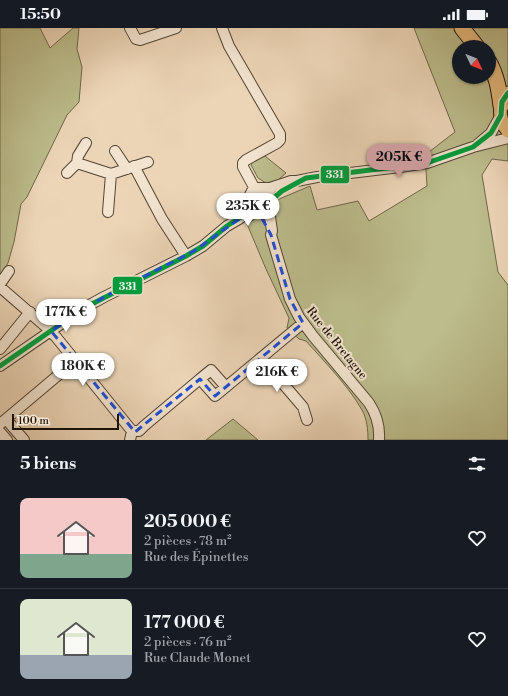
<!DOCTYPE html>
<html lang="fr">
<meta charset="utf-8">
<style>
body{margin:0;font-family:"Libre Bodoni",serif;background:#242831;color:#f1f3f6;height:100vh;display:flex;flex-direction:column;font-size:15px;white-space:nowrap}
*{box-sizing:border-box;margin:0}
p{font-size:13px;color:#9ea1a6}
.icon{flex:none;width:22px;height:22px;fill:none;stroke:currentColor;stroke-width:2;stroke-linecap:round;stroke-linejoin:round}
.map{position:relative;height:412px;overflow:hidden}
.drawer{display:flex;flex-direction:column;background:#171b24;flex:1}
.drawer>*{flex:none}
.needle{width:26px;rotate:133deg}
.buttons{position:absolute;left:452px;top:12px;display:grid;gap:8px}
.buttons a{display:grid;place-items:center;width:44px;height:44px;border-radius:50%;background:#171b24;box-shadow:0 1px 3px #0004;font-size:20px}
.scale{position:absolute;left:12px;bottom:10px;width:107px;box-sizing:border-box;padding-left:4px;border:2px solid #201409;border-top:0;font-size:11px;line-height:14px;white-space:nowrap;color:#201409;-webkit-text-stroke:3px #f3e4d0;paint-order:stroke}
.price{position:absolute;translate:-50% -34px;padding:0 9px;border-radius:14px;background:#fff;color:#222;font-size:13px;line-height:26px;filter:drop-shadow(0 1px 2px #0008)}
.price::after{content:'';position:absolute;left:50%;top:24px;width:12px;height:9px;margin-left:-6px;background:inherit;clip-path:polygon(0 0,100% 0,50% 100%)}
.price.active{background:#c59692;color:#111}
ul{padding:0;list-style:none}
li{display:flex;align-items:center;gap:12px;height:100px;padding:0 20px}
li+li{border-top:1px solid #363941}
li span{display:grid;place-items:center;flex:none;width:112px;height:80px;border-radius:8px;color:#555}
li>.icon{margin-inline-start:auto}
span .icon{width:48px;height:48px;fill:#fffc;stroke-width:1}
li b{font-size:17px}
h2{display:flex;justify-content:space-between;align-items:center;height:48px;padding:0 20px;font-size:17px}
.status{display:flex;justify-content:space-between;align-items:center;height:28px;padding:0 20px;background:#171b24;direction:ltr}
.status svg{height:11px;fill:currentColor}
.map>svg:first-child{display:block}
.green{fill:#bcbc8c;stroke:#6e684a;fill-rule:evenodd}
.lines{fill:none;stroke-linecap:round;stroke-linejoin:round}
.minor-casing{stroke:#534434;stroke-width:12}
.major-casing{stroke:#201409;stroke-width:15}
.highway-casing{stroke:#201409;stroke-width:17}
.minor{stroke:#f3e4d0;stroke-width:10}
.major{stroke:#e6ba7c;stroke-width:13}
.highway{stroke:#e6ba7c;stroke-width:15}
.bus-1-casing{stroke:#f3e4d0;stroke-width:8}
.bus-1{stroke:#009e3d;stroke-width:5}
.marked{fill:none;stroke:#1d4ed8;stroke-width:3;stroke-dasharray:8 5;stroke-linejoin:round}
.labels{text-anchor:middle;stroke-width:4;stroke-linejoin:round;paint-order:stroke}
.street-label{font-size:12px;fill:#201409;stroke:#f3e4d0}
.line-badge{stroke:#f3e4d0;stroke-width:1.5}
.badge-label{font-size:11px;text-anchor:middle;font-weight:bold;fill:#fff}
</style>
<div class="status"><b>15:50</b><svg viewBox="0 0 49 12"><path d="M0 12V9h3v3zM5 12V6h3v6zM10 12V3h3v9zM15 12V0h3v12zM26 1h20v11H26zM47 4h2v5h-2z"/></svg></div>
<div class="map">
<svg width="508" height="412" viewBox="0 0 508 412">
<rect width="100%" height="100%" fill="#ecd5b7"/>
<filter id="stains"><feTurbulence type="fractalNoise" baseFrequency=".005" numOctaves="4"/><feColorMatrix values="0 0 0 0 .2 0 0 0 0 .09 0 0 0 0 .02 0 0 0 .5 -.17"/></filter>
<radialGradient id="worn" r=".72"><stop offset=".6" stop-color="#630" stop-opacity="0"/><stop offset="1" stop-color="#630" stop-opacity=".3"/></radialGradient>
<path class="green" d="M 0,0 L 40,0 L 50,20 L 73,0 L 79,0 L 77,21 L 82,39 L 79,74 L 67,87 L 27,169 L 21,176 L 14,214 L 8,235 L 0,249 Z
M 414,0 L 508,0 L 508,133 L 492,131 L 482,147 L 498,244 L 508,257 L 508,412 L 368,412 C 368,402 367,391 362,382 C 349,359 324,333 306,313 L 299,311 L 287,300 L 289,290 L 266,241 L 247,196 L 273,179 L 277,172 L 310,158 L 317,182 L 358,173 L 369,193 L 427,158 L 425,127 L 455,104 ZM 459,19 L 489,19 L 489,49 L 459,49 Z
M 260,128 L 265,128 L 286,145 L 277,153 L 266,155 L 258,150 L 251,137 L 253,133 Z
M 233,391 L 258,412 L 206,412 Z"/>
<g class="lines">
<g class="minor-casing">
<path id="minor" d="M 130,0 L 136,11 L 140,12 L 176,0
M 222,0 L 229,18 L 280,106 L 280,112 L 277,115 L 246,132 L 243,135 L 243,139 L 255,161
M 478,116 L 491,105 L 501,87
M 115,123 L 127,141
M 77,135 L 78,128 L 86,115
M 134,138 L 162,191 L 186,228
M 67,145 L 77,135 L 111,146
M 264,160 L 269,165 L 269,174 L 263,179 L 256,179 L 251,175 L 250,167 L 252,163 L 257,160 L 270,160 L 291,153 L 297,153 L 317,149 L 400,139 L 427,135 L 473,119 L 508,110
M 268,175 L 272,203 L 271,207 L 290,271 L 299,289 L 313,308 L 369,375 C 377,387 380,398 379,412
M 108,184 L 111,146 L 148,134
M 0,256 L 9,243
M 0,259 L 45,298 L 56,309 L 132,403 L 130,412
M 0,321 L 30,284
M 261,330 L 303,379 L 307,392
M 0,338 L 84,280 L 104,269 L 186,228 L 203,218 L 227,198 L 239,191 L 256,179
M 200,351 L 211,342 L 226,359
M 6,391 L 75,333
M 0,396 L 6,391 L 24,412
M 132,403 L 139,403 L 144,398 L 200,351 L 215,368 L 303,295
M 0,404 L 7,412"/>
</g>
<g class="major-casing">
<path id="major" d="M 508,65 C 498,77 498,91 508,103"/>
</g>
<g class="highway-casing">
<path id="highway" d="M 462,0 L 477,19
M 489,34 C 497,48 499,62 501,78"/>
</g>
<use href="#minor" class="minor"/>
<use href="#major" class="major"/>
<use href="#highway" class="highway"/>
<g class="bus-1-casing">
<path id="bus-1" d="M 256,179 L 263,179 L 282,163 L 306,150 L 427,135 L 473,119 L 491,105 L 501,87 L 502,74 L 508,65
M 0,338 L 84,280 L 186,228 L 203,218 L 227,198 L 256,179"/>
</g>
<use href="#bus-1" class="bus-1"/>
</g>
<path class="marked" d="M 256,179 L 271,207 L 290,271 L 303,295 L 215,368 L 200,351 L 135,404 L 51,303 L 104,269 L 194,223 Z"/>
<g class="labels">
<g class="street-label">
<text transform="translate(337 315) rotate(51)" y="4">Rue de Bretagne</text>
</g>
</g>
<g class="line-badge">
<rect x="320" y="137" width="30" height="19" rx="4" fill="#009e3d"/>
<rect x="112" y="248" width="31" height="19" rx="4" fill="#009e3d"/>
</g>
<g class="badge-label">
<text x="335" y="150">331</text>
<text x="128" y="262">331</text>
</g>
<rect width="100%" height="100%" filter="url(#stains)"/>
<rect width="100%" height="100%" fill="url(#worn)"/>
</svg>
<div class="buttons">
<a><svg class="needle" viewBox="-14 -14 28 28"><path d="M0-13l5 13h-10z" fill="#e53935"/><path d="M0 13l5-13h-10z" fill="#9ea1a6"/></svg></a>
</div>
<div class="scale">100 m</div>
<b class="price active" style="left:399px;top:150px">205K €</b>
<b class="price" style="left:248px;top:199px">235K €</b>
<b class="price" style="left:66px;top:305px">177K €</b>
<b class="price" style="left:83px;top:359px">180K €</b>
<b class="price" style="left:277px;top:365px">216K €</b>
</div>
<section class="drawer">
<h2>5 biens<svg class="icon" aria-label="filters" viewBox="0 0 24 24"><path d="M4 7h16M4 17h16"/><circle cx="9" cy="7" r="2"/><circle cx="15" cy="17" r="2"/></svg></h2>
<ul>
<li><span style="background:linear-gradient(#f6c9c9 70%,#7fa58c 0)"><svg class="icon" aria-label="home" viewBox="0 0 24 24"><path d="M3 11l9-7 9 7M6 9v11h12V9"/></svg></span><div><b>205 000 €</b><p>2 pièces · 78 m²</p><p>Rue des Épinettes</p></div><svg class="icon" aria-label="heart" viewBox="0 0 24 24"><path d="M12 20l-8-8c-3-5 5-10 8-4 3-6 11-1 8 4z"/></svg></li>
<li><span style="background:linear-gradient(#dfe7d0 70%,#9aa5b1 0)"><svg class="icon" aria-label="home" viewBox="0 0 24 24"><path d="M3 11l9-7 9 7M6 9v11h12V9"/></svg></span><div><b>177 000 €</b><p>2 pièces · 76 m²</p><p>Rue Claude Monet</p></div><svg class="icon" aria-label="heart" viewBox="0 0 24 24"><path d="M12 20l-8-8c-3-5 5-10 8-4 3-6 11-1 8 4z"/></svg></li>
</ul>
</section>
